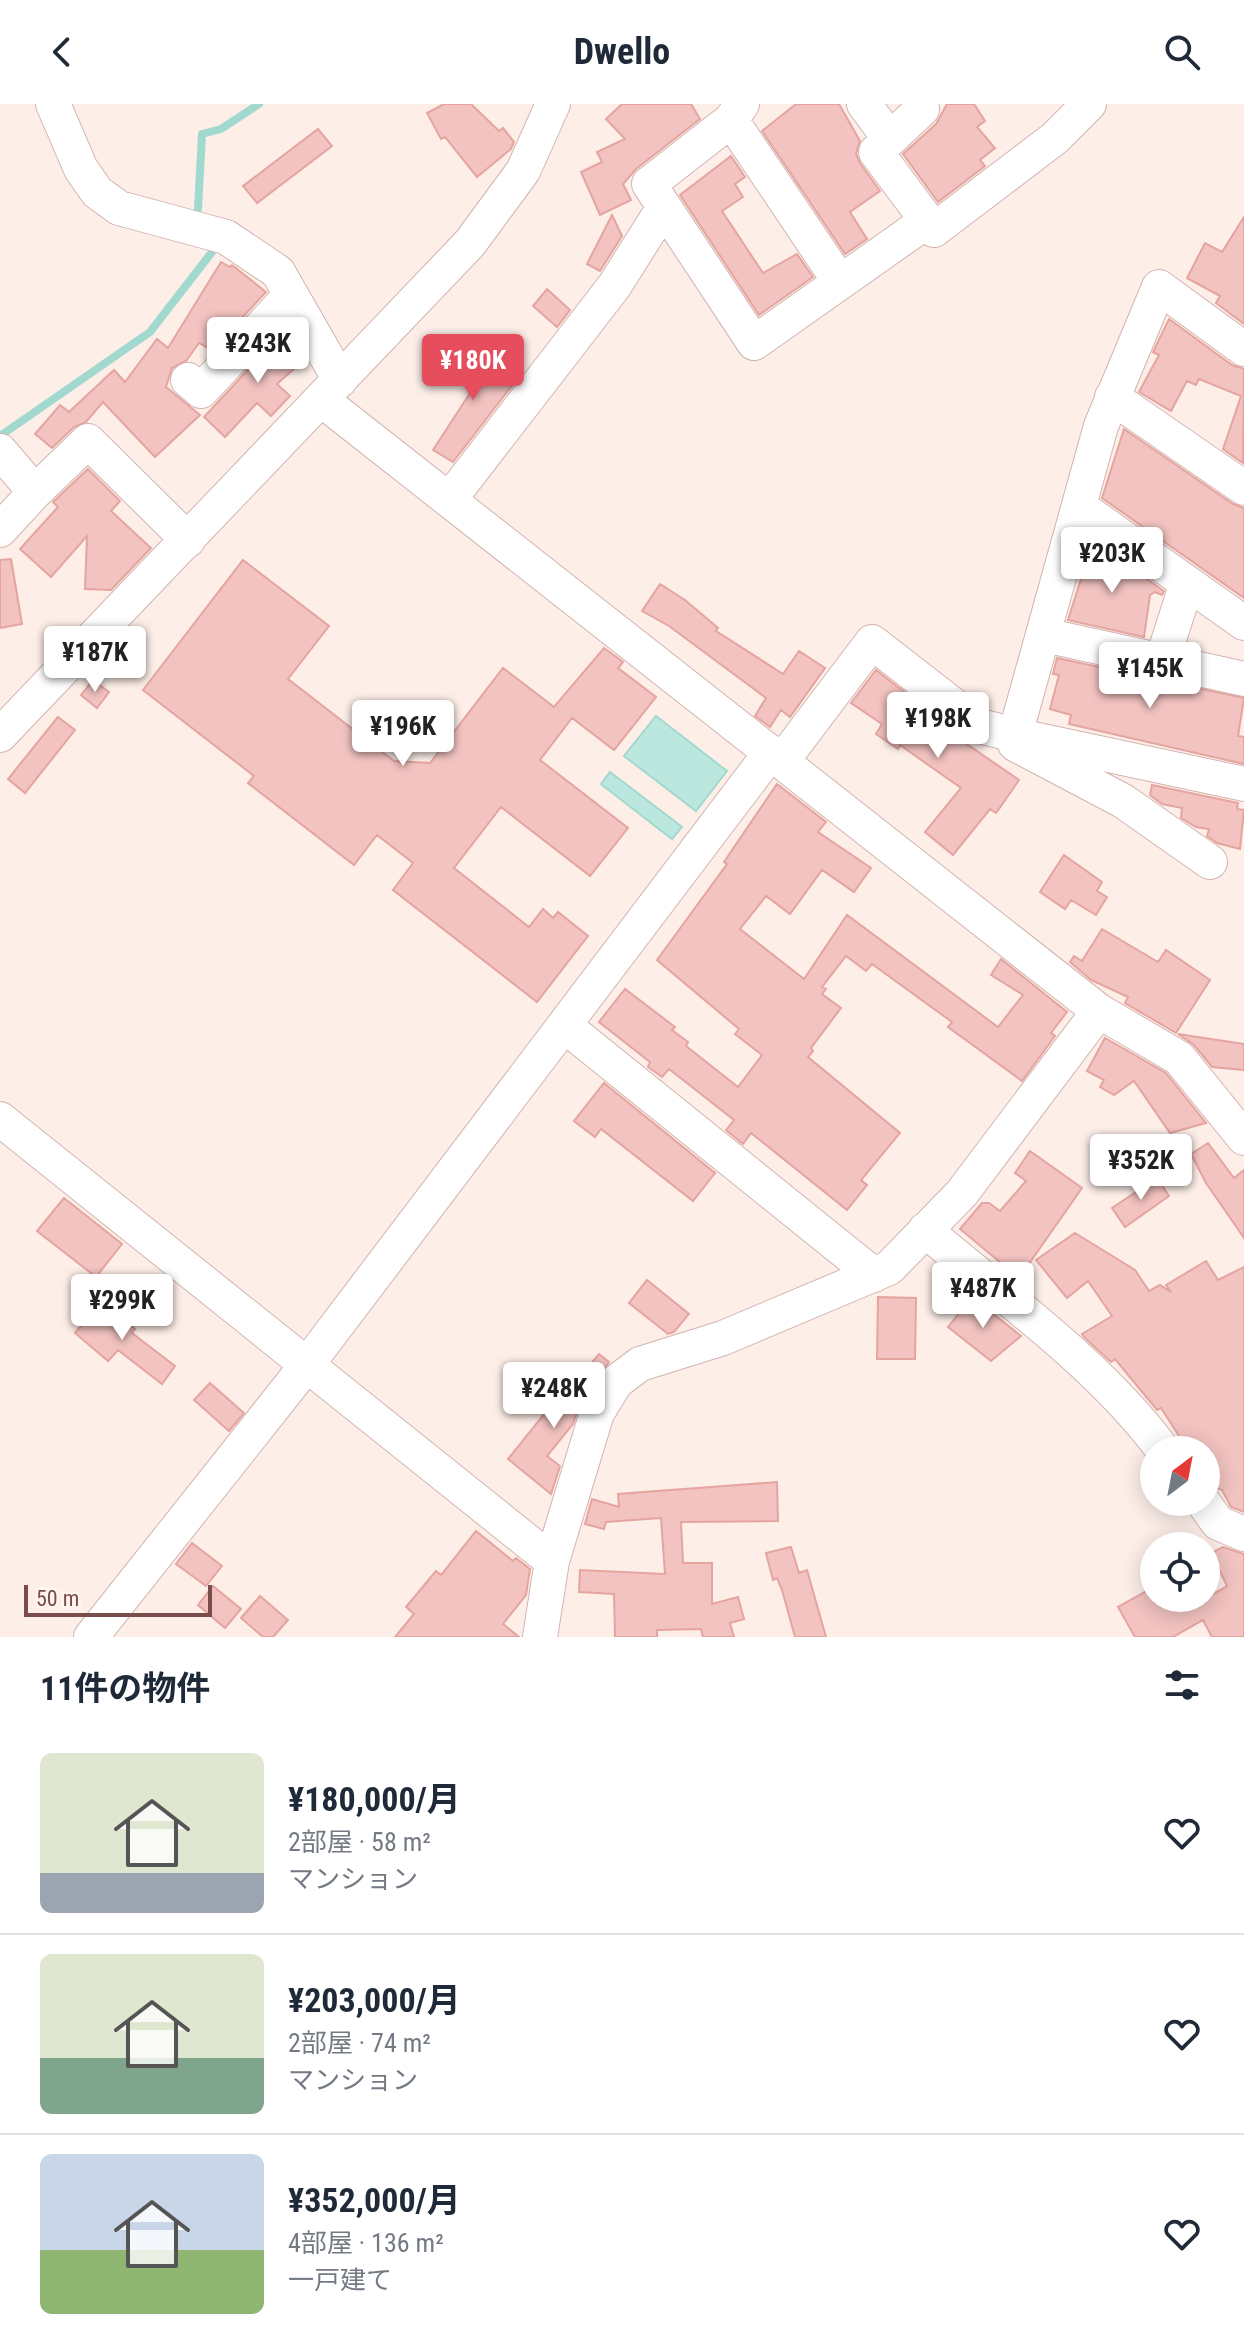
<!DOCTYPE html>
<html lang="ja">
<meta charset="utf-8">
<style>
body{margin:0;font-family:"Roboto Condensed","Noto Sans JP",sans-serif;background:#f2f2f3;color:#1f2937;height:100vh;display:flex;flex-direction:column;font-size:30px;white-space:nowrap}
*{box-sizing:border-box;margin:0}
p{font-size:26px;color:#747a83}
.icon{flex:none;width:44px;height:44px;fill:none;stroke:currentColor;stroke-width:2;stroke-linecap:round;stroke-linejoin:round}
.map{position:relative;height:1533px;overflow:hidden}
.side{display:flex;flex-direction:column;background:#fff;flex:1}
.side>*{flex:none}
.needle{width:52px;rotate:32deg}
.fabs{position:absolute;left:1140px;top:1332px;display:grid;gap:16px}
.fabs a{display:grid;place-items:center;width:80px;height:80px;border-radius:50%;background:#fff;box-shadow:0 4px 20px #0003;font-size:40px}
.scale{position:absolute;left:24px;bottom:20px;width:188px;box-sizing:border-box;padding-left:8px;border:4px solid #784d4c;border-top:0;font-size:22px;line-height:28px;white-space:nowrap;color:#784d4c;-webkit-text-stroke:6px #fff4ef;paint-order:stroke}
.price{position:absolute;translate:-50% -68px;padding:0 18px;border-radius:8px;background:#fff;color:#222;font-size:26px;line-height:52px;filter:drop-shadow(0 2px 4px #0008)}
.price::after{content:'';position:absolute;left:50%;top:48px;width:24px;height:18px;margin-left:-12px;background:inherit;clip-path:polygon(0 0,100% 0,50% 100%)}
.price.active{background:#e64e5e;color:#fff}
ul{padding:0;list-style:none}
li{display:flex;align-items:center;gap:24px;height:200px;padding:0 40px}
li+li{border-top:2px solid #e0e1e3}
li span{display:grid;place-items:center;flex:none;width:224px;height:160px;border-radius:12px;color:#555}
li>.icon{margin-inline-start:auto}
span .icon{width:96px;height:96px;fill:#fffc;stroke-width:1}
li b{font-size:34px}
h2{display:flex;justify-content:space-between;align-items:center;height:96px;padding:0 40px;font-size:34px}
header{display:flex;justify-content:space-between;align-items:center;height:104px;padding:0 40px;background:#fff;font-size:36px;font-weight:700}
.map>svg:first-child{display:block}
.water{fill:#bce7df;stroke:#a2d9cf;stroke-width:2}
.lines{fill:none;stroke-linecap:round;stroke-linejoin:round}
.stream{stroke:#a2d9cf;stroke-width:8}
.building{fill:#f2c3c0;stroke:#e5a4a0;stroke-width:2}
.minor-casing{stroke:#d2b4b0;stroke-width:36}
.minor{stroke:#fff;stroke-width:34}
</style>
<header><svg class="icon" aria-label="back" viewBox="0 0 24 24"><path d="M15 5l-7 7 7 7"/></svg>Dwello<svg class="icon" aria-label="search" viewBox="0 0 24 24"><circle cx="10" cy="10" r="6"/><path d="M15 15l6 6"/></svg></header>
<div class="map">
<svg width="1244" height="1533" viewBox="0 0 1244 1533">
<rect width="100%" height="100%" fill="#fdeee8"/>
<path class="water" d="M 656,612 L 727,667 L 696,707 L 624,652 Z
M 610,668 L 682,723 L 672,735 L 601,680 Z"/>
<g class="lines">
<path class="stream" d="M 198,105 L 202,30 L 221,25 L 259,0
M 0,332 L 150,228 L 212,148"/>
</g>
<path class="building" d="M 444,0 L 471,0 L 499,27 L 503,24 L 514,38 L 511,45 L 477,73 L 445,33 L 441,35 L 427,9 Z
M 622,0 L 691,0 L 700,15 L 636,65 L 623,80 L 631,96 L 600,111 L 581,68 L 602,58 L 597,48 L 625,35 L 606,15 Z
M 796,0 L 839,0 L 860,37 L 856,50 L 860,59 L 880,87 L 850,108 L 867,135 L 845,150 L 762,27 Z
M 947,0 L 974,0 L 985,17 L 977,23 L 995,44 L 980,56 L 985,62 L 938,98 L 903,50 L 936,20 Z
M 318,25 L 332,42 L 257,99 L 243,82 Z
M 731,52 L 745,73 L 735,80 L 743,93 L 722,107 L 763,169 L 797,150 L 813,173 L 759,211 L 680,91 Z
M 612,111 L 622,132 L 600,167 L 587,160 Z
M 1244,113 L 1244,220 L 1216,199 L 1220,192 L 1187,174 L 1205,139 L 1222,148 Z
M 221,158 L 230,163 L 232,161 L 266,188 L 212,246 L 199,239 L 186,257 L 172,264 L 166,283 L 200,311 L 155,353 L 103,298 L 86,318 L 74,323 L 52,344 L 35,330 L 60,301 L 69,308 L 114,266 L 125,278 L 157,235 L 168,244 Z
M 547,185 L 570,206 L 557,223 L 533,202 Z
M 1169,215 L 1232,261 L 1244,265 L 1243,359 L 1223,345 L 1241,292 L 1199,275 L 1196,281 L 1187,277 L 1171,307 L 1139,288 L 1159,251 L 1153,248 Z
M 287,224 L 305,255 L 277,280 L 290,292 L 271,312 L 257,299 L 225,333 L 204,313 Z
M 469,243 L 514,279 L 453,358 L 433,346 L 472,286 L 449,268 Z
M 1124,325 L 1233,400 L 1244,404 L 1244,494 L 1102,394 Z
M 88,365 L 120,397 L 111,407 L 151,444 L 111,486 L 85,485 L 87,432 L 51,473 L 20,445 L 58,403 L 53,398 Z
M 1093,437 L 1164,487 L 1162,491 L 1155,488 L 1150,491 L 1144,533 L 1068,516 Z
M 11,455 L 22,520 L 0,524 L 0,456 Z
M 243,456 L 329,522 L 288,575 L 394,657 L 430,659 L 503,564 L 554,603 L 604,544 L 623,558 L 618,564 L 656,593 L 614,646 L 572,614 L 540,656 L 628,724 L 590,772 L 501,703 L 454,764 L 529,823 L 543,805 L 553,814 L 558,808 L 588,832 L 537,898 L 393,786 L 413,759 L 377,731 L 354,761 L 248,679 L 254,672 L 143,586 Z
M 660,480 L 685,496 L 718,524 L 716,527 L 783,570 L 799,547 L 825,564 L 790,613 L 781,606 L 770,623 L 755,612 L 766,594 L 669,522 L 642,507 Z
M 1057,554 L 1244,594 L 1238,632 L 1244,633 L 1244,660 L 1069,620 L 1071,611 L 1050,605 L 1059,571 L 1053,570 Z
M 876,566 L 925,604 L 922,609 L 1019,676 L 999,705 L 996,709 L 990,705 L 953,751 L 925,728 L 961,684 L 900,641 L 898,645 L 876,630 L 882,620 L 851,599 Z
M 93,576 L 109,588 L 97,604 L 81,591 Z
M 58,613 L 75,626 L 25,689 L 8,675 Z
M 777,680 L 826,718 L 818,728 L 871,764 L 854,788 L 822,766 L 790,810 L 766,792 L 740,825 L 804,875 L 847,811 L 998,923 L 1023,891 L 991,871 L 1001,855 L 1067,908 L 1051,929 L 1055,932 L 1022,977 L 948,923 L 952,918 L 872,860 L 866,867 L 846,852 L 822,883 L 826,885 L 822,890 L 841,904 L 811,944 L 813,947 L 808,953 L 900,1029 L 861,1076 L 867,1081 L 847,1106 L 751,1029 L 743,1040 L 726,1026 L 734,1016 L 669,965 L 662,973 L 648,963 L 650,958 L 599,918 L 625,885 L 675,923 L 672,926 L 688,938 L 686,942 L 738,983 L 762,951 L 735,930 L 739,925 L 657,856 L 727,760 L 724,758 Z
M 1152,681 L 1238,699 L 1237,705 L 1244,706 L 1240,745 L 1217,739 L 1207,732 L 1209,725 L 1196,723 L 1181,714 L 1182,704 L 1162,700 L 1150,691 Z
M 1064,751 L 1102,778 L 1097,787 L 1107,793 L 1096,811 L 1071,796 L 1065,805 L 1040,788 Z
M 1102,825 L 1158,858 L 1166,846 L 1210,876 L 1176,929 L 1125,899 L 1128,893 L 1091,876 L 1070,858 L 1074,852 L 1082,857 Z
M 1178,930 L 1244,940 L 1244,966 L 1212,963 L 1194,941 Z
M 1105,934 L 1166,969 L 1206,1019 L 1170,1029 L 1134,977 L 1114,991 L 1100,983 L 1104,976 L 1087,967 Z
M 604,979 L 715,1069 L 693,1097 L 601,1025 L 595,1033 L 574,1017 Z
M 1208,1039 L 1234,1074 L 1244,1066 L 1244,1134 L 1206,1079 L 1191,1050 Z
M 1030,1047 L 1082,1084 L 1019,1174 L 960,1125 L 982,1099 L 989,1099 L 1000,1107 L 1026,1077 L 1015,1069 Z
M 1157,1074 L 1169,1092 L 1125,1123 L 1112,1104 Z
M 64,1094 L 122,1140 L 96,1173 L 37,1127 Z
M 1075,1129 L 1135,1166 L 1149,1187 L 1160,1181 L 1171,1188 L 1166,1181 L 1206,1157 L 1218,1176 L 1244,1163 L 1244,1408 L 1231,1403 L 1222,1386 L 1216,1384 L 1206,1362 L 1206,1346 L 1188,1346 L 1161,1304 L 1157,1306 L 1115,1255 L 1111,1258 L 1084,1233 L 1082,1230 L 1112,1212 L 1088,1177 L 1067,1194 L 1036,1156 Z
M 647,1176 L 689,1210 L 674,1228 L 668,1230 L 629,1199 Z
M 878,1193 L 916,1194 L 915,1255 L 877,1255 Z
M 972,1193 L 1021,1232 L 991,1257 L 948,1223 Z
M 102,1198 L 135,1225 L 132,1229 L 175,1262 L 162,1280 L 118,1246 L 108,1257 L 75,1229 Z
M 599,1250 L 609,1258 L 580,1299 L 573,1320 L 547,1352 L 560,1362 L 551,1390 L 508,1355 L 565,1284 L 569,1287 Z
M 210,1279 L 244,1309 L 229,1327 L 194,1296 Z
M 777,1378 L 778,1417 L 681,1418 L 683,1459 L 712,1459 L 712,1500 L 738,1493 L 744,1515 L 730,1519 L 734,1533 L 703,1533 L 701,1525 L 657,1526 L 657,1533 L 615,1533 L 614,1490 L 579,1488 L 580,1466 L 665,1470 L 661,1414 L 606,1418 L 604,1425 L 585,1420 L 592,1395 L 619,1403 L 618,1390 Z
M 476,1427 L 513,1457 L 516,1454 L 530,1465 L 526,1491 L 503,1520 L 519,1533 L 395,1533 L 414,1510 L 406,1503 L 436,1467 L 441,1471 Z
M 192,1439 L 222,1462 L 206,1482 L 176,1460 Z
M 791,1443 L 799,1469 L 807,1466 L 826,1533 L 795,1533 L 782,1486 L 777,1474 L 773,1476 L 766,1449 Z
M 1223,1443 L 1244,1450 L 1244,1533 L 1212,1533 L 1203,1516 L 1173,1533 L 1135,1533 L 1118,1503 L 1154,1483 L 1154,1494 L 1206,1494 L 1227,1482 L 1211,1449 Z
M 213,1482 L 241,1505 L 225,1524 L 198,1501 Z
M 260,1492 L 288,1516 L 273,1533 L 263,1533 L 241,1514 Z"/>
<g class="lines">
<g class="minor-casing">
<path id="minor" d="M 53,0 L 81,65 L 97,88 L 119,104 L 226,133 L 278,168 L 340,276
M 742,0 L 731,16 L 649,80 L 754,239 L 927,117
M 864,0 L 890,35
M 921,0 L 922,5 L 876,48 L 934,126 L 1055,34 L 1089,0
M 731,16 L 840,178
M 1244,245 L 1159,183 L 1101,322 L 1015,631 L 1244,680
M 188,276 L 201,287 L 291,191
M 1112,293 L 1244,384
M 323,297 L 1099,907 L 1179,954 L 1244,1034
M 0,347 L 35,388 L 88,337 L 188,436
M 449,396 L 615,181 L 664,103
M 1080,403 L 1244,519
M 0,426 L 35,388
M 1044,531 L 1244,575
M 1162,557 L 1187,479
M 0,631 L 470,139 L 523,67 L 553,0
M 1015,640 L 1123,697 L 1210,758
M 782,657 L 872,538 L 980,622 L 1015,631
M 565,922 L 874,1171
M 0,1015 L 552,1457
M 925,1126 C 1006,1195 1099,1260 1163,1346
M 1203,1398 L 1218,1419 L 1244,1430
M 91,1533 L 306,1262 L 771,648
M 540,1533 L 552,1457 L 597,1309 L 616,1278 L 640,1260 L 723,1234 L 889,1164 L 962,1089 L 1099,907"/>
</g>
<use href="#minor" class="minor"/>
</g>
</svg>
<div class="fabs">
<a><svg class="needle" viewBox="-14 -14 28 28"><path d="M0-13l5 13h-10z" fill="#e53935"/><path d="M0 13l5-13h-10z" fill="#747a83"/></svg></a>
<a><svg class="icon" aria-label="locate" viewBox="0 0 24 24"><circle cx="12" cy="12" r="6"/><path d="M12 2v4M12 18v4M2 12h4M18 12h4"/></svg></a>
</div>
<div class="scale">50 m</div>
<b class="price" style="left:258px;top:281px">¥243K</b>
<b class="price active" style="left:473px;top:298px">¥180K</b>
<b class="price" style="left:1112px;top:491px">¥203K</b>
<b class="price" style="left:95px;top:590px">¥187K</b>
<b class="price" style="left:1150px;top:606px">¥145K</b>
<b class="price" style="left:938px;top:656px">¥198K</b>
<b class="price" style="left:403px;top:664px">¥196K</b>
<b class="price" style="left:1141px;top:1098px">¥352K</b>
<b class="price" style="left:983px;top:1226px">¥487K</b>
<b class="price" style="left:122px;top:1238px">¥299K</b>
<b class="price" style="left:554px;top:1326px">¥248K</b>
</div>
<section class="side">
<h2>11件の物件<svg class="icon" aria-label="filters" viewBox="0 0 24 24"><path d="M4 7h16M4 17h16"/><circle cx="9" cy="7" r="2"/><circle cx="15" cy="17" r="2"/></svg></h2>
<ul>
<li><span style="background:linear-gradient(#dfe7d0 75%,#9aa5b1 0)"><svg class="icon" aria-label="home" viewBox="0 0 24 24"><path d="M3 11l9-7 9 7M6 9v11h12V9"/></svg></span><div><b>¥180,000/月</b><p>2部屋 · 58 m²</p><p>マンション</p></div><svg class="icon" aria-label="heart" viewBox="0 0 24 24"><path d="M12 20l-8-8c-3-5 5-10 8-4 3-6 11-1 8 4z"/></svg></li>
<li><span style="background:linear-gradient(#dfe7d0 65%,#7fa58c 0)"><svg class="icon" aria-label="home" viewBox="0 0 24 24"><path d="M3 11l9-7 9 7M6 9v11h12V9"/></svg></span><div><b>¥203,000/月</b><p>2部屋 · 74 m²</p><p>マンション</p></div><svg class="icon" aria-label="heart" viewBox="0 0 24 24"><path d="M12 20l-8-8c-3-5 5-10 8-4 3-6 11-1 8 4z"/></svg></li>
<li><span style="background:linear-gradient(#c9d6e8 60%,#8fb573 0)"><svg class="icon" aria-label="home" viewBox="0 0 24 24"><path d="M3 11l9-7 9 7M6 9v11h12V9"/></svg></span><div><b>¥352,000/月</b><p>4部屋 · 136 m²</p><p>一戸建て</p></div><svg class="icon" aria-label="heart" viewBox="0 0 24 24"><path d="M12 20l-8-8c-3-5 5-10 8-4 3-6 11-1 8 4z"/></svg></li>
</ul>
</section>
